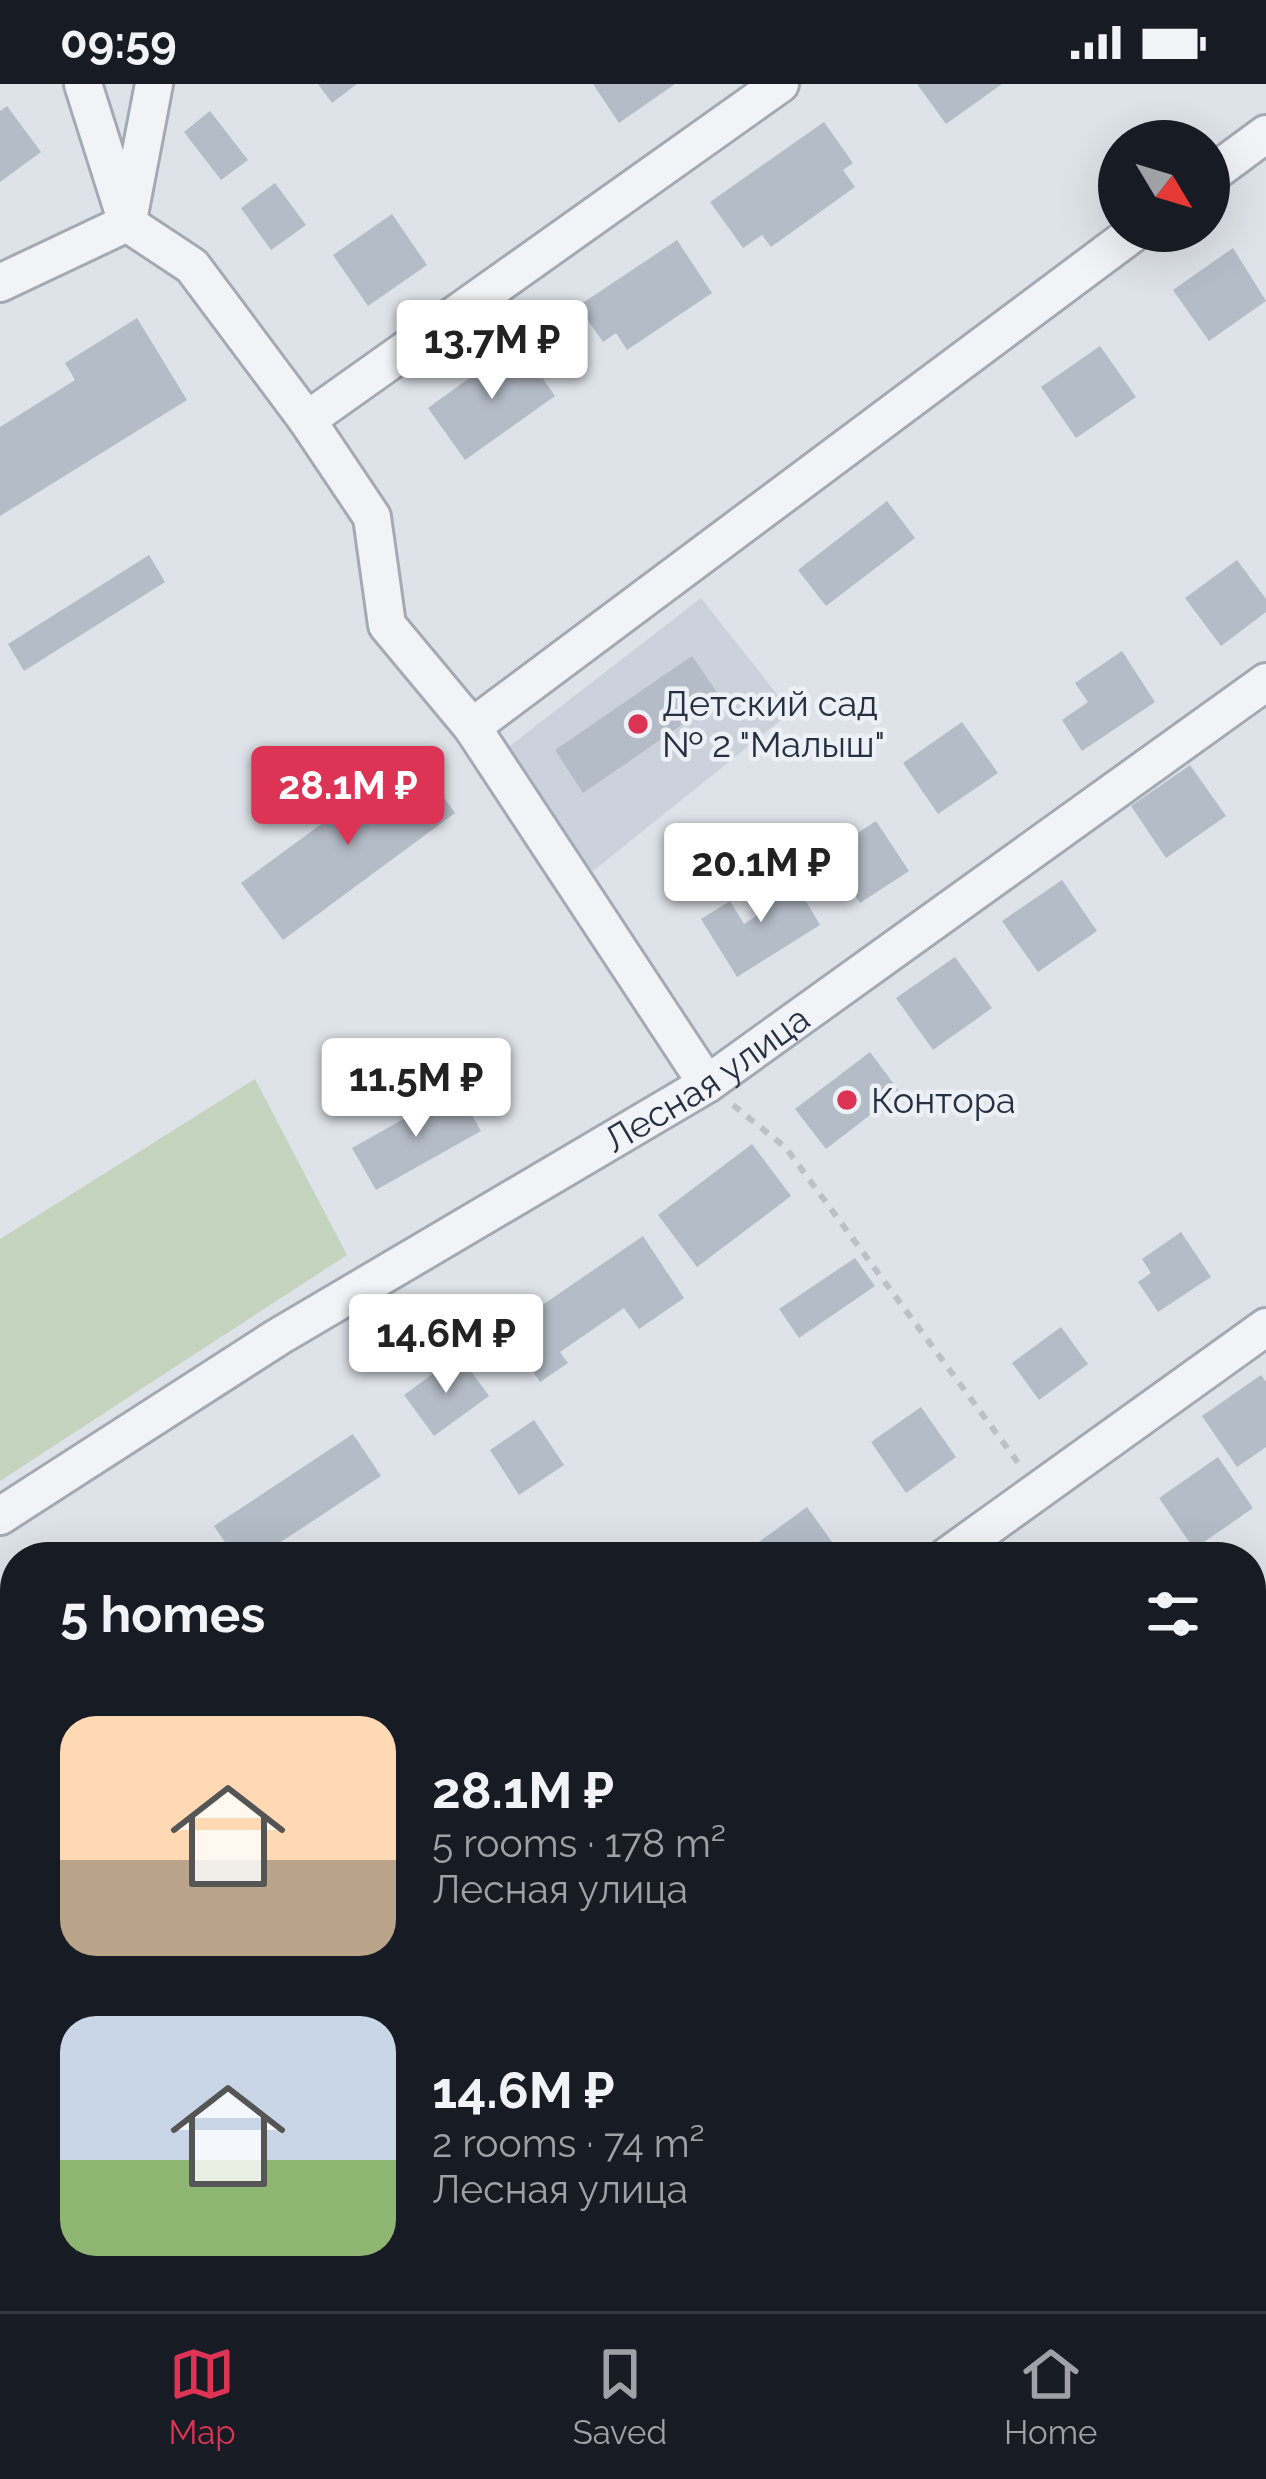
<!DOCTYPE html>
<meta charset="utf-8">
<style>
body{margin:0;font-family:Raleway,sans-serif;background:#242831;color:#f1f3f6;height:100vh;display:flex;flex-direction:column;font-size:45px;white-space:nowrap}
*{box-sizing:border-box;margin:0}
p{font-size:39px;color:#9ea1a6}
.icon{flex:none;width:66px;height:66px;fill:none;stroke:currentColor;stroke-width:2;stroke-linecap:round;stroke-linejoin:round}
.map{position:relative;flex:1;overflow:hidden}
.side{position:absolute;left:0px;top:1458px;width:1266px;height:771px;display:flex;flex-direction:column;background:#171b24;border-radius:48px 48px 0 0;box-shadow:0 12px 48px #0002}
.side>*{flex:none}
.needle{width:78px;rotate:128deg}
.buttons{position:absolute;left:1098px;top:36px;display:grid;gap:24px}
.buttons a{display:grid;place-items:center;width:132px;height:132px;border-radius:50%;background:#171b24;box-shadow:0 12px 48px #0002;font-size:60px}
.price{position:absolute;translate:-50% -102px;padding:0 27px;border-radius:12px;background:#fff;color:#222;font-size:39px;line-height:78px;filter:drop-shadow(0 3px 6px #0008)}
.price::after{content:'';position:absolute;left:50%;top:72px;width:36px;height:27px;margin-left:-18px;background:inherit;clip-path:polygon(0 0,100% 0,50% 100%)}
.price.active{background:#dd3354;color:#fff}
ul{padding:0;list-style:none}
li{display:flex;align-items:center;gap:36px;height:300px;padding:0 60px}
li span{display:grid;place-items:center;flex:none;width:336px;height:240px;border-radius:36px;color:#555}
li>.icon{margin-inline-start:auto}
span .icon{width:144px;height:144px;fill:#fffc;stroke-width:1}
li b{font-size:51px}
h2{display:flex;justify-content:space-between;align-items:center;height:144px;padding:0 60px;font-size:51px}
.status{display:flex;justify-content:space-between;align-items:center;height:84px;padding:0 60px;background:#171b24;direction:ltr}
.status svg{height:33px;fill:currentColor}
.dock{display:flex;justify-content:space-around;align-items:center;height:168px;border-top:3px solid #363941;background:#171b24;font-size:33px;color:#9ea1a6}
.dock a{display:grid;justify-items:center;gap:6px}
.dock .active{color:#dd3354}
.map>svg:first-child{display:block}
.built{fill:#cbd2db}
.green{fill:#c4d4be}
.building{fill:#b4bcc7}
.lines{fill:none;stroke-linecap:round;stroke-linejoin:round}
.minor-casing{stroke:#a3aab4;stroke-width:42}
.path{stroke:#bcc1c8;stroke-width:6;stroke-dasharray:9 9;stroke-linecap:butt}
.minor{stroke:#f1f3f7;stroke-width:36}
.poi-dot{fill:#dd3354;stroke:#edf1f6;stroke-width:4.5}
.labels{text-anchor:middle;stroke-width:9;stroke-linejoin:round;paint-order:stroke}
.poi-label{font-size:36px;fill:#253142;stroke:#edf1f6;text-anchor:start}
.street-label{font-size:36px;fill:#253142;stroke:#edf1f6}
</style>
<div class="status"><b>09:59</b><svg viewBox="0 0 49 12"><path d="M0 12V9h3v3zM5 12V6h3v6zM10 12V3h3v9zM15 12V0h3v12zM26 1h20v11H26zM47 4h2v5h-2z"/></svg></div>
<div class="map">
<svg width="1266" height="2227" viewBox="0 0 1266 2227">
<rect width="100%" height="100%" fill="#dee3e9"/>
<path class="built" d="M 701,514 L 791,628 L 588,791 L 503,667 Z"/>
<path class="green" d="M 255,995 L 347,1171 L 0,1397 L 0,1155 Z
M 15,1928 L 17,2214 L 0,2222 L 0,1936 Z
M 108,2214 L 300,2214 L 290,2227 L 109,2227 L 115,2220 Z"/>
<path class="building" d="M 318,0 L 357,0 L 332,19 Z
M 593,0 L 675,0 L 619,39 Z
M 917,0 L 1002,0 L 946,40 Z
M 7,22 L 41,68 L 0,98 L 0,27 Z
M 210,27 L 248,76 L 221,96 L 184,48 Z
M 824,38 L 853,79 L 843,86 L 855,103 L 771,163 L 762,151 L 743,164 L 710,118 Z
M 275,99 L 306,141 L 271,166 L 241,124 Z
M 392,130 L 427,181 L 368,222 L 333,171 Z
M 677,156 L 712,209 L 627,266 L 616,249 L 603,258 L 578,222 Z
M 1233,164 L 1266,217 L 1209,257 L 1173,206 Z
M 137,234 L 187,316 L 0,432 L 0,343 L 75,296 L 65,279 Z
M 518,259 L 555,312 L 465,376 L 428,324 Z
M 1100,262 L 1136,313 L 1076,354 L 1041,303 Z
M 887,417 L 915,454 L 826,522 L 798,486 Z
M 149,471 L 165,498 L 24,587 L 8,560 Z
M 1237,476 L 1266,515 L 1266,528 L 1221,562 L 1185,514 Z
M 1122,567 L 1155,618 L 1082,667 L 1062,636 L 1088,618 L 1075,599 Z
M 692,572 L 721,614 L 583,709 L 555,666 Z
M 962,638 L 998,689 L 938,730 L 903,679 Z
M 414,672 L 455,729 L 283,856 L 241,799 Z
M 1190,681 L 1226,732 L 1166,774 L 1131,722 Z
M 876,737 L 909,787 L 860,819 L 827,769 Z
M 773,790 L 784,809 L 797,802 L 820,841 L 737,893 L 701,835 L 730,817 L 744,840 L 759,830 L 745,807 Z
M 1062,796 L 1097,847 L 1038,888 L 1002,837 Z
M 955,873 L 992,924 L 933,966 L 896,914 Z
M 870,968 L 900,1008 L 826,1065 L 795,1025 Z
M 457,1005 L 481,1047 L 376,1106 L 352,1064 Z
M 752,1060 L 791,1112 L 697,1183 L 658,1131 Z
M 1181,1148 L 1211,1193 L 1158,1228 L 1138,1198 L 1151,1189 L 1142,1175 Z
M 643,1152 L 684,1214 L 639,1245 L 624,1224 L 560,1268 L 568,1279 L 540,1298 L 517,1265 L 535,1253 L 522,1235 Z
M 855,1174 L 875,1202 L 799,1254 L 779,1225 Z
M 1061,1243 L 1088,1280 L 1039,1316 L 1012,1279 Z
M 459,1271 L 489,1312 L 434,1352 L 404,1311 Z
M 1261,1291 L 1266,1298 L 1266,1363 L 1237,1383 L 1202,1332 Z
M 921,1323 L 956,1373 L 906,1409 L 871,1358 Z
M 534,1336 L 564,1381 L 519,1411 L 490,1366 Z
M 353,1350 L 381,1392 L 258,1473 L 235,1473 L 214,1442 Z
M 1218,1373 L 1253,1424 L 1194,1465 L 1159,1414 Z
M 807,1423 L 835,1462 L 820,1473 L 770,1473 L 759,1458 Z
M 0,1597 L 15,1619 L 15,1653 L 0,1664 Z"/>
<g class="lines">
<g class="minor-casing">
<g id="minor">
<path d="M 83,0 L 127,139 L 192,182 L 307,336 L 372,433 L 387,541 L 472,643 L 707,1000"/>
<path d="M 1209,92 L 1266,50"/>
<path d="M 128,136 L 154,0"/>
<path d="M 0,199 L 127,139"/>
<path d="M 307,336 L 780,0"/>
<path d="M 472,643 L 1136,147"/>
<path id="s1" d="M 0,1432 L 278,1253 L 707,1000 L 1266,598"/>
<path d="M 946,1473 L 1266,1243"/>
<path d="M 1251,1861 L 1266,1840"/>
<path d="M 355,2227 L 374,2214"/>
<path d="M 993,2227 L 1002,2214"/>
</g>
</g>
<path class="path" d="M 733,1021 L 786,1064 L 1019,1380
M 1251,1535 L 1266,1542"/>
<use href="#minor" class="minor"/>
</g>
<g class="poi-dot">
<circle cx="638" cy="640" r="12"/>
<circle cx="847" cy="1016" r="12"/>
</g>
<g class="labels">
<g class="poi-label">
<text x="662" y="632">Детский сад<tspan x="662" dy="41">№ 2 "Малыш"</tspan></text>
<text x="871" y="1029">Контора</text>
</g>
<g class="street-label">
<text dy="13" stroke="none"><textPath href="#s1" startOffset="831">Лесная улица</textPath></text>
</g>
</g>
</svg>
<div class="buttons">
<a><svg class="needle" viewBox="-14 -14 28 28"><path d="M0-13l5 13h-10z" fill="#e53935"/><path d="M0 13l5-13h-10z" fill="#9ea1a6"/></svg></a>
</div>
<b class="price" style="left:492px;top:318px">13.7M ₽</b>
<b class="price active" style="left:348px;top:764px">28.1M ₽</b>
<b class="price" style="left:761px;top:841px">20.1M ₽</b>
<b class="price" style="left:416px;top:1056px">11.5M ₽</b>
<b class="price" style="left:446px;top:1312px">14.6M ₽</b>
<section class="side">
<h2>5 homes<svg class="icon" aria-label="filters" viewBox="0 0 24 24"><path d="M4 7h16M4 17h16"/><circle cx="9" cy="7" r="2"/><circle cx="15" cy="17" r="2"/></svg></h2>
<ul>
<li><span style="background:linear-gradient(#ffd9b3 60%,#b9a48a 0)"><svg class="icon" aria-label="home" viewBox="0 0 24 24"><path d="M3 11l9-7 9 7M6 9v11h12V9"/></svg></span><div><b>28.1M ₽</b><p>5 rooms · 178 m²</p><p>Лесная улица</p></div></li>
<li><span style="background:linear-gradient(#c9d6e8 60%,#8fb573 0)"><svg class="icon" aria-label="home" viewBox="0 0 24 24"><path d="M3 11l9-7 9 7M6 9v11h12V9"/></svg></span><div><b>14.6M ₽</b><p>2 rooms · 74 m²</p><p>Лесная улица</p></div></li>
</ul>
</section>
</div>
<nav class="dock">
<a class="active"><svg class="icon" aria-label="map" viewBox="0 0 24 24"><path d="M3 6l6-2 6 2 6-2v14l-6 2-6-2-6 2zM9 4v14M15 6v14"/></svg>Map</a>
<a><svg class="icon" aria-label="saved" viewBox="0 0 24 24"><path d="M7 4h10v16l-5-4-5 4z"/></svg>Saved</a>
<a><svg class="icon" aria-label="home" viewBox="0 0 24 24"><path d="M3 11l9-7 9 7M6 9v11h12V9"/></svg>Home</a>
</nav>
